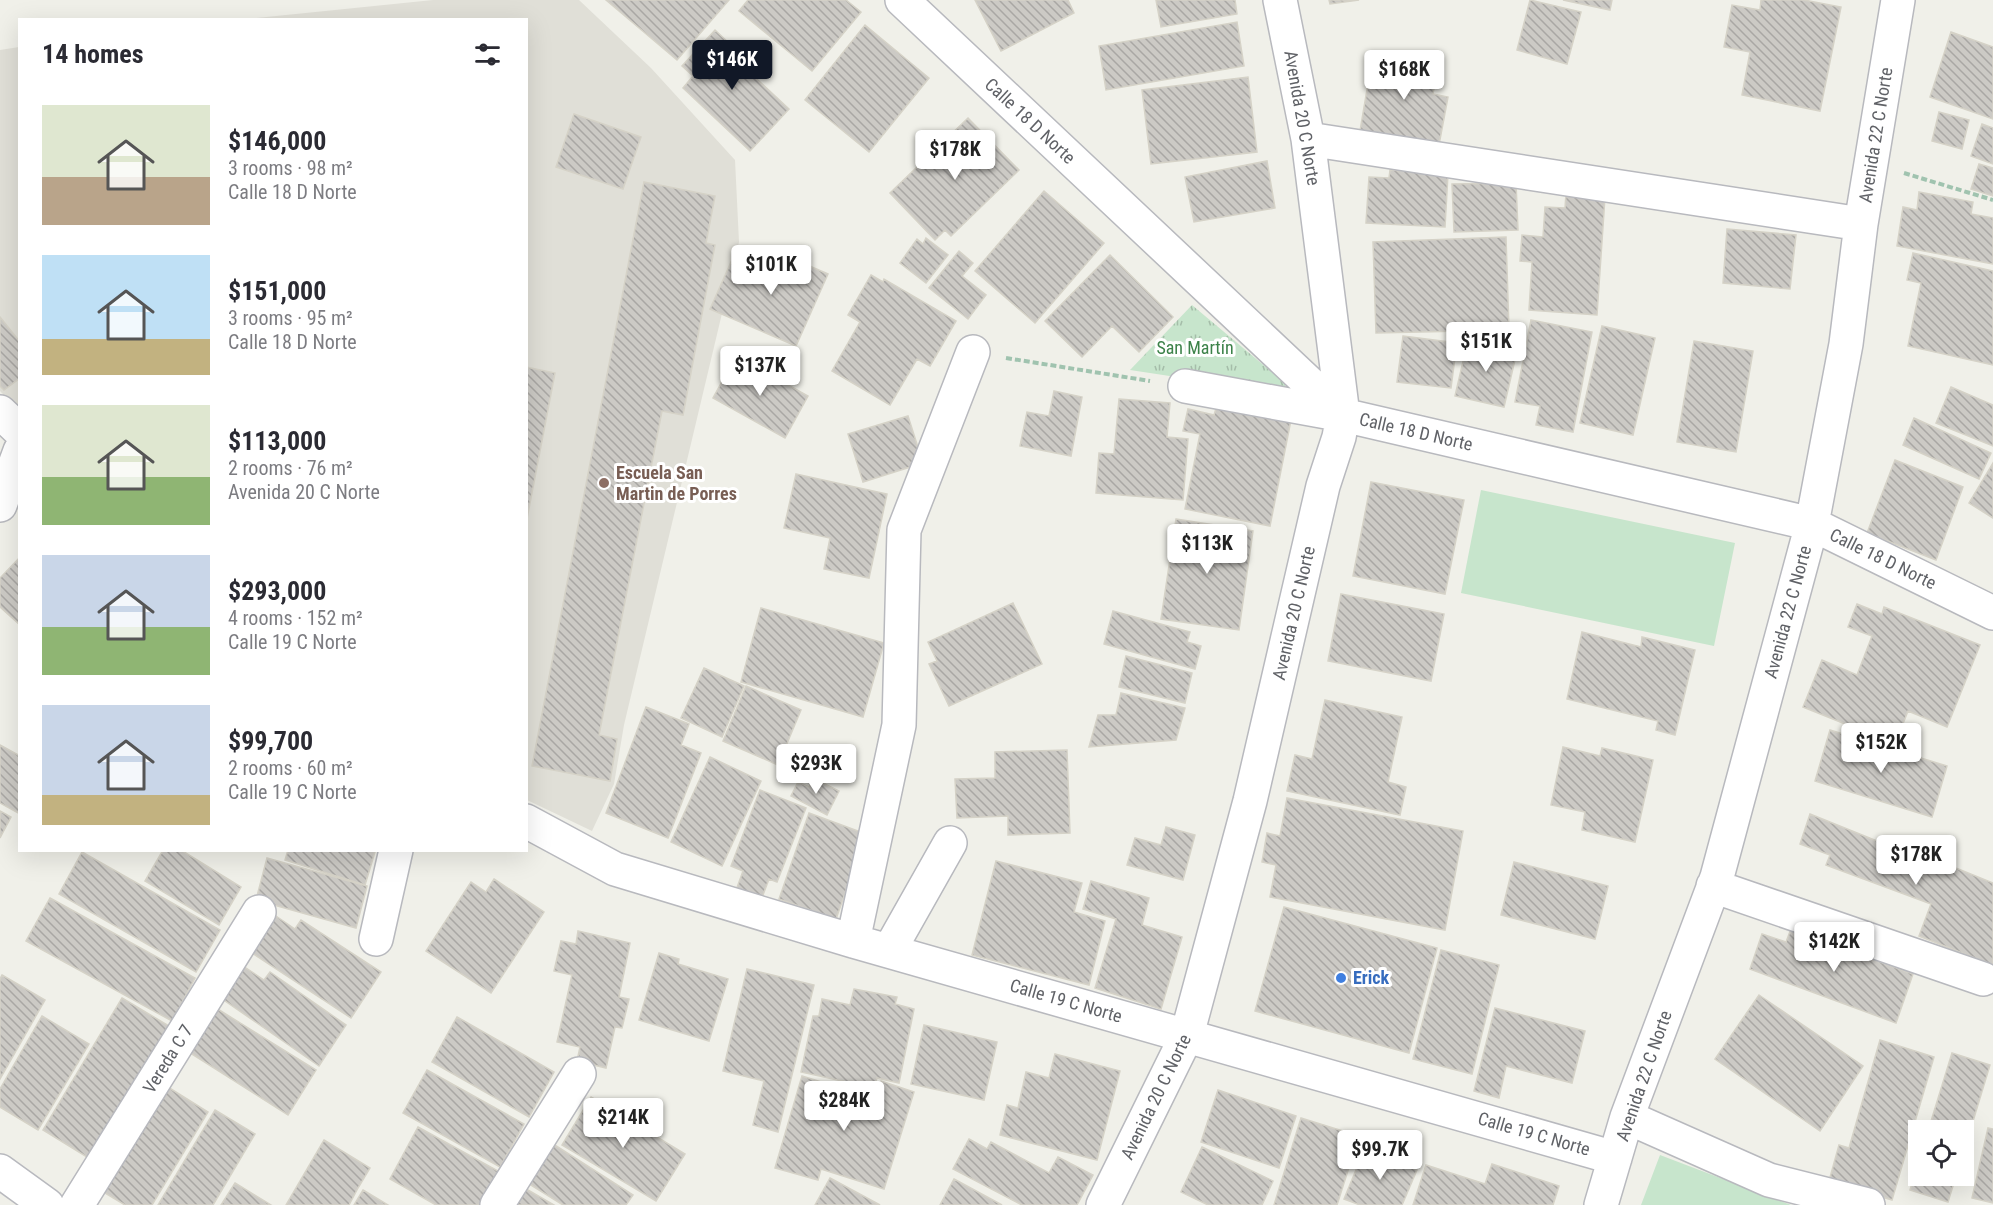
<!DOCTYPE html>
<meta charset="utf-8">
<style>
body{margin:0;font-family:"Roboto Condensed",sans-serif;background:#f7f7f7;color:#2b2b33;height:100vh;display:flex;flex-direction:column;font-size:22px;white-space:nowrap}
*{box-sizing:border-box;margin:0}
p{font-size:20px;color:#7c7c81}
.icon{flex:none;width:33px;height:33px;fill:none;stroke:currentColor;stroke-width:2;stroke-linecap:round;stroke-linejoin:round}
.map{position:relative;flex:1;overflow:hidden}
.panel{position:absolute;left:18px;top:18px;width:510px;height:834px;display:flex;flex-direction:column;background:#fff;border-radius:0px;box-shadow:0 6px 24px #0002}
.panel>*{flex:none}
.buttons{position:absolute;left:1908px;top:1120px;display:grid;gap:12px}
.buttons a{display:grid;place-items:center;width:66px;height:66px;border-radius:0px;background:#fff;box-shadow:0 6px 24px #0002;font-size:30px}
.price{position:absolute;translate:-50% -51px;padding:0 14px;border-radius:6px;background:#fff;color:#222;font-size:20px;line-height:39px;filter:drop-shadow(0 2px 3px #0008)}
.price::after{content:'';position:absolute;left:50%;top:36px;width:18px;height:14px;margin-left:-9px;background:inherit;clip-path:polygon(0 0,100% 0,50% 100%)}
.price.active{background:#111827;color:#fff}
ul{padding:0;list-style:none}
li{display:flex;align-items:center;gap:18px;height:150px;padding:0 24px}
li span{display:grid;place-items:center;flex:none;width:168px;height:120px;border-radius:0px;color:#555}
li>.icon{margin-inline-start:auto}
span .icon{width:72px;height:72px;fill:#fffc;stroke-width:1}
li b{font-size:26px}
h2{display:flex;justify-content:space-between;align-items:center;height:72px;padding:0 24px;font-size:26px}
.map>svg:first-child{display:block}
.education{fill:#e0dfd7}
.green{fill:#c7e5cc}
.park{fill:url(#park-tufts)}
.building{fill:url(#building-back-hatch);stroke:#d5d2c7;stroke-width:1.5}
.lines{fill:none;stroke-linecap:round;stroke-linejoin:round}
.minor-casing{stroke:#b8b9be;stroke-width:36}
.path{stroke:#a0c3af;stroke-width:4;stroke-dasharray:6 3;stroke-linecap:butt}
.minor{stroke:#fff;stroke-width:33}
.education-dot{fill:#8d6e63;stroke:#fff;stroke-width:2}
.shop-dot{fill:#3f7fe0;stroke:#fff;stroke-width:2}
.labels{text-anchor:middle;stroke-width:6;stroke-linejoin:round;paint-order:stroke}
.street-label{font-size:18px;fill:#606267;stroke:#fff}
.park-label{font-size:18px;fill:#3c8249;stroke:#fff}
.education-label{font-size:18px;font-weight:bold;fill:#785e54;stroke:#fff;text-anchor:start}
.shop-label{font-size:18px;font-weight:bold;fill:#366cbe;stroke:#fff;text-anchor:start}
</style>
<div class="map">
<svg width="1993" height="1205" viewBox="0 0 1993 1205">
<defs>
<pattern id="park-tufts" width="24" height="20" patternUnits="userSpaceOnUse" patternTransform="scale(1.5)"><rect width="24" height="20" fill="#c7e5cc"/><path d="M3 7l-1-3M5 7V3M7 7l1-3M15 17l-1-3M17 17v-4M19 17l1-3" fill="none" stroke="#a5bda9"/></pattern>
<pattern id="building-back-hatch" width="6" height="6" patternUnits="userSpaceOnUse" patternTransform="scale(1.5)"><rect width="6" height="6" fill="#cccac5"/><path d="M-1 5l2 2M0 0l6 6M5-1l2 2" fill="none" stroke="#a9a7a4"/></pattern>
</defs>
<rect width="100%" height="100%" fill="#f0f0e9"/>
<path class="education" d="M 433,0 L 579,0 L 651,68 L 735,160 L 739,242 L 624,725 L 614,784 L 592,831 L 527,800 L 526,20 L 237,20 Z
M 19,47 L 19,411 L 0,391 L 0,50 Z"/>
<path class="green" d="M 1481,490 L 1735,543 L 1714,646 L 1461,593 Z
M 1660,1155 L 1791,1205 L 1641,1205 Z"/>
<path class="park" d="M 1192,305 L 1286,384 L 1282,393 L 1130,370 Z"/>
<path class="building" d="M 606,0 L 729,0 L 677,60 Z
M 748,0 L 846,0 L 861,12 L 812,71 L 739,11 Z
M 975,0 L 1068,0 L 1074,13 L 1001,51 Z
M 1156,0 L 1235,0 L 1237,14 L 1161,27 Z
M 1329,0 L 1359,0 L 1330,4 Z
M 1530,0 L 1581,12 L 1567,64 L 1517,50 Z
M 1563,0 L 1612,0 L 1610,10 Z
M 1761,0 L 1804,0 L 1841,7 L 1820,111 L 1742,95 L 1750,52 L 1724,47 L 1732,5 L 1760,10 Z
M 1237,22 L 1244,66 L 1106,90 L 1099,46 Z
M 865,25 L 929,78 L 869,152 L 805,100 Z
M 715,30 L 748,61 L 744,67 L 789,109 L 750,151 L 683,88 L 693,76 L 682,66 Z
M 1951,32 L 1993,47 L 1993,119 L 1930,97 Z
M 1373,54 L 1438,65 L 1433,94 L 1448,97 L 1439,145 L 1360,131 Z
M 1248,77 L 1257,152 L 1151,164 L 1142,90 Z
M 1939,112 L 1969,120 L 1962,149 L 1932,141 Z
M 574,114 L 641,137 L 623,189 L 556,167 Z
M 968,118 L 1019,170 L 951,236 L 945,230 L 935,240 L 890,193 Z
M 1982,124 L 1993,128 L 1993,164 L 1971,156 Z
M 1267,161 L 1275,208 L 1194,222 L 1185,177 Z
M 1979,164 L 1993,168 L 1993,196 L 1971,189 Z
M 1390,170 L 1448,174 L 1445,227 L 1366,223 L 1369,177 L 1389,178 Z
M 644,182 L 715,196 L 706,243 L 715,245 L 683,415 L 662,411 L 599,735 L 617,739 L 610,781 L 532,766 Z
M 1516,183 L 1518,230 L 1454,232 L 1452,184 Z
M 1044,191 L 1104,243 L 1035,323 L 975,271 Z
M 1919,192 L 1973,202 L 1971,214 L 1993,218 L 1993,264 L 1897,246 L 1903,207 L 1917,210 Z
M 1566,194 L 1605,197 L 1597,315 L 1529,310 L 1532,262 L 1520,261 L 1522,235 L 1543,237 L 1545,207 L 1565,208 Z
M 1727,229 L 1796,235 L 1790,289 L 1723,283 Z
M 1506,237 L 1509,330 L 1376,333 L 1373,242 Z
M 926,238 L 948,255 L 926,283 L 900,263 L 917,239 L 923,244 Z
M 959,251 L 973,263 L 962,276 L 986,295 L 968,319 L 929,288 Z
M 777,252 L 828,274 L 796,346 L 710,309 L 731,262 L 756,272 L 763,256 L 773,261 Z
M 1913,253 L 1993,271 L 1993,365 L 1908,346 L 1921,283 L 1907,280 Z
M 1110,255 L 1173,317 L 1139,352 L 1112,326 L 1082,357 L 1045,321 Z
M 871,275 L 883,282 L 884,279 L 956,321 L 930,366 L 917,359 L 890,405 L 832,371 L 860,322 L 848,315 Z
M 0,317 L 20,342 L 20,378 L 4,390 L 0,386 Z
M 1531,320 L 1592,332 L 1573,432 L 1536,425 L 1540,406 L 1515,402 Z
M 1602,326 L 1655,338 L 1633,435 L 1580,423 Z
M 1403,336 L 1457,343 L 1451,388 L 1397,382 Z
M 1468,340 L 1517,351 L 1504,407 L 1455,396 Z
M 1694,341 L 1753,351 L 1736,452 L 1677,442 Z
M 736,356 L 808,396 L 785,438 L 713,398 Z
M 526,367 L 555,373 L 526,524 Z
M 1951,387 L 1993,405 L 1993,446 L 1936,423 Z
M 1054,391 L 1082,397 L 1071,456 L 1020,446 L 1027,412 L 1049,416 Z
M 1119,399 L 1170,403 L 1167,437 L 1188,439 L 1183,500 L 1096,493 L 1099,453 L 1114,454 Z
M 1217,405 L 1291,420 L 1270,526 L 1185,509 L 1200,434 L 1183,431 L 1188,409 L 1214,415 Z
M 908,416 L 923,463 L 863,482 L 848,434 Z
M 1914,418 L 1991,453 L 1979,479 L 1903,445 Z
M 1895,460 L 1963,487 L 1936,560 L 1867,533 Z
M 1993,463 L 1993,518 L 1969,503 Z
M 796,474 L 887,494 L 869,578 L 824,569 L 830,538 L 784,528 Z
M 1371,482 L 1464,500 L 1445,594 L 1353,576 Z
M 1176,519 L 1253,531 L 1239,630 L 1161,619 Z
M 20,557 L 20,625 L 0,607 L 0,578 Z
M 1341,594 L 1444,614 L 1431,681 L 1328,661 Z
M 1013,603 L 1042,664 L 949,706 L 929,664 L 937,661 L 928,642 Z
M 1857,604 L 1882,614 L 1884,607 L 1980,645 L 1947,727 L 1908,711 L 1895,744 L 1803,707 L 1822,660 L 1857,675 L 1872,636 L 1848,627 Z
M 761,608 L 884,643 L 863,717 L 741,682 Z
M 1113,611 L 1190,632 L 1187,642 L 1201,646 L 1195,669 L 1104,644 Z
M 1582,632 L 1641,647 L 1642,637 L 1695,650 L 1675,735 L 1656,730 L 1658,721 L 1567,699 Z
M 1126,656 L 1192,673 L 1185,703 L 1119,687 Z
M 704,668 L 744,686 L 722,737 L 681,718 Z
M 746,686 L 801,710 L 778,765 L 723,741 Z
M 1121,693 L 1185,708 L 1176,740 L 1089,747 L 1098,715 L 1116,715 Z
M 1325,700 L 1402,717 L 1388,782 L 1406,787 L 1400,815 L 1287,791 L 1295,755 L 1312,759 Z
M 646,707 L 689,724 L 681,745 L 701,753 L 668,838 L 606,813 Z
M 1830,730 L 1947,766 L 1932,817 L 1815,781 Z
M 0,745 L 20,756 L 20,814 L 0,803 Z
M 1563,747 L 1600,756 L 1602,748 L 1653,760 L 1635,842 L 1582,830 L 1585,812 L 1551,805 Z
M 1067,750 L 1070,833 L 1008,835 L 1008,816 L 957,818 L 955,779 L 995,778 L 995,752 Z
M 710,757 L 761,781 L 722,866 L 671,842 Z
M 813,778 L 839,791 L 827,815 L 791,796 L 798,782 L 809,787 Z
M 760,790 L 806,808 L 777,882 L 769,879 L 760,903 L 735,893 L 743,871 L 731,866 Z
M 1287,798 L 1463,831 L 1445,930 L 1270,897 L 1276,865 L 1262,862 L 1267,833 L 1280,836 Z
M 0,811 L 11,817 L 0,838 Z
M 809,813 L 866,834 L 836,919 L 779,899 Z
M 1810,814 L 1944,868 L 1946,864 L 1993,883 L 1993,965 L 1919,936 L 1931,904 L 1826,865 L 1830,855 L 1800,844 Z
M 1166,827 L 1195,835 L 1183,880 L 1127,865 L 1135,838 L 1161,845 Z
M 163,850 L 181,850 L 241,887 L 219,925 L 145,881 Z
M 288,850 L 370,850 L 375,852 L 365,885 L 285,860 Z
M 82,852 L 220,930 L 196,972 L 59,894 Z
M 267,858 L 367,886 L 356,928 L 256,900 Z
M 996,861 L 1082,883 L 1074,912 L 1105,921 L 1089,985 L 972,955 Z
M 1514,862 L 1608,886 L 1595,939 L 1501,915 Z
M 494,879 L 544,912 L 491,993 L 426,951 L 471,882 L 486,892 Z
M 1091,881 L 1149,898 L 1142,925 L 1182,937 L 1161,1009 L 1095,988 L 1116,919 L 1083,909 Z
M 50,898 L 195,978 L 172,1021 L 26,941 Z
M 1284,907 L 1437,948 L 1409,1053 L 1255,1011 Z
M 273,914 L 295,929 L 301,920 L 381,972 L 351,1018 L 249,951 Z
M 1791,929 L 1913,974 L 1896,1023 L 1750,969 L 1762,934 L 1786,942 Z
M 578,931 L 630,943 L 619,997 L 629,999 L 622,1028 L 615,1027 L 606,1068 L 577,1061 L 580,1047 L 557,1042 L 572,975 L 554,971 L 561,941 L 576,944 Z
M 1441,950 L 1499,965 L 1472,1074 L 1413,1059 Z
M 659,953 L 679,959 L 678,964 L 728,979 L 709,1041 L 639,1020 Z
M 240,964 L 264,980 L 270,972 L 346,1025 L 319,1066 L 218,996 Z
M 747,969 L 814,985 L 778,1132 L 753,1125 L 764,1081 L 723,1071 Z
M 2,975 L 45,1000 L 0,1079 L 0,979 Z
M 854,989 L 897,997 L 895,1004 L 914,1009 L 899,1083 L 877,1078 L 874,1088 L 801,1072 L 813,1016 L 819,1016 L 822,999 L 850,1005 Z
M 1759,995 L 1863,1066 L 1820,1131 L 1715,1059 Z
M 122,998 L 174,1029 L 95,1162 L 43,1130 Z
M 216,1008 L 316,1070 L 288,1115 L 184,1049 Z
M 1495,1008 L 1585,1031 L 1572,1083 L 1506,1066 L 1499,1098 L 1474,1091 Z
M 42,1016 L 89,1044 L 38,1130 L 0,1107 L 0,1089 Z
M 457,1017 L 554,1072 L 529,1117 L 432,1062 Z
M 924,1025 L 997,1042 L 984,1100 L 911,1084 Z
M 1880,1040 L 1934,1057 L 1892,1200 L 1829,1181 L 1839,1145 L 1849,1148 Z
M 1952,1053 L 1990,1065 L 1964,1151 L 1964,1131 L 1928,1131 Z
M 1055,1054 L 1120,1071 L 1097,1160 L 1000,1135 L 1007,1105 L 1018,1108 L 1026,1072 L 1049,1078 Z
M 427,1070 L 524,1124 L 500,1167 L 403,1113 Z
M 802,1076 L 876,1099 L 881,1081 L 914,1092 L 884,1189 L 821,1169 L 818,1180 L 775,1168 Z
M 163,1084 L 208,1112 L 152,1205 L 125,1205 L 100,1190 Z
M 1218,1090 L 1296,1116 L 1279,1168 L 1201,1142 Z
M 591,1097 L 685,1154 L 656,1201 L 562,1145 Z
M 215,1110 L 255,1134 L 213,1205 L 158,1205 Z
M 1301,1118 L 1359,1136 L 1337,1205 L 1274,1205 Z
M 418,1127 L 498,1171 L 479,1205 L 436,1205 L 390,1179 Z
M 1988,1128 L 1993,1129 L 1993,1203 L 1972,1198 Z
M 969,1139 L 987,1149 L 991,1142 L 1049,1173 L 1058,1157 L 1093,1175 L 1077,1205 L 1022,1205 L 953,1169 Z
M 324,1140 L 370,1168 L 358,1188 L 349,1205 L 286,1205 Z
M 550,1142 L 633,1195 L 626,1205 L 563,1205 L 526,1182 Z
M 1202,1147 L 1273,1181 L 1262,1205 L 1208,1205 L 1181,1192 Z
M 1365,1148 L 1417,1170 L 1402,1205 L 1360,1205 L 1344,1199 Z
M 1918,1162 L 1918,1176 L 1956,1176 L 1948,1202 L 1910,1190 Z
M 1492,1164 L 1559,1186 L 1553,1205 L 1413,1205 L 1426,1165 L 1485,1184 Z
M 830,1178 L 880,1205 L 815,1205 Z
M 954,1179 L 1002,1205 L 940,1205 Z
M 235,1183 L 271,1205 L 221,1205 Z
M 521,1186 L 554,1205 L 510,1205 Z
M 363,1190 L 388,1205 L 354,1205 Z"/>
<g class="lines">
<g class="minor-casing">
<path id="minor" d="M 902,0 L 1343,415
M 1308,139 L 1861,224
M 1185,386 L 1343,415 L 1812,524 L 1993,613
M 0,412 L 20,431
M 0,505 L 20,451
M 526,821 L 615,869 L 853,941 L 1615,1158
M 1713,886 L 1983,979
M 376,939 L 396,850
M 853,941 L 899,725 L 904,530 L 973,352
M 889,951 L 950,843
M 1627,1117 L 1769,1180 L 1868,1205
M 0,1171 L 47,1205
M 77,1205 L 259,912
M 497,1205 L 579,1074
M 1103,1205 L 1187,1035 L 1250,801 L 1323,486 L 1339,437 L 1343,415 L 1308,139 L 1280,0
M 1601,1205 L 1627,1117 L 1717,877 L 1812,524 L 1846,344 L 1861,224 L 1898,0"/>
</g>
<path class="path" d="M 1904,173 L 1993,200
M 1006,358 L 1150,381"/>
<use href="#minor" class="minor"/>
</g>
<circle class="education-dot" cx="604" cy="483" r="6"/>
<circle class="shop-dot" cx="1341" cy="978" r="6"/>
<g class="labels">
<g class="street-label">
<text transform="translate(1302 118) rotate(80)" y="6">Avenida 20 C Norte</text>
<text transform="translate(1030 121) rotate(43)" y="6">Calle 18 D Norte</text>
<text transform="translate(1876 135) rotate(-81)" y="6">Avenida 22 C Norte</text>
<text transform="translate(1416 432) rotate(13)" y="6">Calle 18 D Norte</text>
<text transform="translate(1883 559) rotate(26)" y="6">Calle 18 D Norte</text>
<text transform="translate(1788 612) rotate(-75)" y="6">Avenida 22 C Norte</text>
<text transform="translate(1294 613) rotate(-77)" y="6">Avenida 20 C Norte</text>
<text transform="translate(1066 1001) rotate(16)" y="6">Calle 19 C Norte</text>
<text transform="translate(168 1059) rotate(-58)" y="6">Vereda C 7</text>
<text transform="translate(1644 1076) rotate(-71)" y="6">Avenida 22 C Norte</text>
<text transform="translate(1156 1097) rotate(-64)" y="6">Avenida 20 C Norte</text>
<text transform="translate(1534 1134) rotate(16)" y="6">Calle 19 C Norte</text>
</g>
<g class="park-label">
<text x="1195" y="354">San Martín</text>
</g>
<g class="education-label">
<text x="616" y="479">Escuela San<tspan x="616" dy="21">Martin de Porres</tspan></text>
</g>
<g class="shop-label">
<text x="1353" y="984">Erick</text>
</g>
</g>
</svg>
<div class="buttons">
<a><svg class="icon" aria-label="locate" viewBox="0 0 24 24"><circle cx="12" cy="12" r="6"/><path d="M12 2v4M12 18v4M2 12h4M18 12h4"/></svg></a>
</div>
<b class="price active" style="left:732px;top:91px">$146K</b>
<b class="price" style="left:1404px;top:101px">$168K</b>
<b class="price" style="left:955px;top:181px">$178K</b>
<b class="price" style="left:771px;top:296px">$101K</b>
<b class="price" style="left:1486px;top:373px">$151K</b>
<b class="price" style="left:760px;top:397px">$137K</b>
<b class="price" style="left:1207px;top:575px">$113K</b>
<b class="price" style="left:1881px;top:774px">$152K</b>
<b class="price" style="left:816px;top:795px">$293K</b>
<b class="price" style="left:1916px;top:886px">$178K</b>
<b class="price" style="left:1834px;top:973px">$142K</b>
<b class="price" style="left:844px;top:1132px">$284K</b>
<b class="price" style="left:623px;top:1149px">$214K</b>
<b class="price" style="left:1380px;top:1181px">$99.7K</b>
<section class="panel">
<h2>14 homes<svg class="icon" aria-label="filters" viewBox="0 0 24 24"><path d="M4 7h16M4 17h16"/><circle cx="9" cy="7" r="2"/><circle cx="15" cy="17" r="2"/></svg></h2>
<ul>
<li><span style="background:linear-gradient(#dfe7d0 60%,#b9a48a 0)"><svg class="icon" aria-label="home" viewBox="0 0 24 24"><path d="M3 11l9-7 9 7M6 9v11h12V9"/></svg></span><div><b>$146,000</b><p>3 rooms · 98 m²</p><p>Calle 18 D Norte</p></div></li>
<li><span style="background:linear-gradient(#bfe0f5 70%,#c2b280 0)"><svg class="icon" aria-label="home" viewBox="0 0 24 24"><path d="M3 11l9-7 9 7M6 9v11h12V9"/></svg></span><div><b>$151,000</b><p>3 rooms · 95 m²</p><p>Calle 18 D Norte</p></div></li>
<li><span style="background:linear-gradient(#dfe7d0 60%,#8fb573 0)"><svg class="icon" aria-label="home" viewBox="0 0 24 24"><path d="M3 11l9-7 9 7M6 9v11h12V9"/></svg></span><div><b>$113,000</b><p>2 rooms · 76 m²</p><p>Avenida 20 C Norte</p></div></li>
<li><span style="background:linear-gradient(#c9d6e8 60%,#8fb573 0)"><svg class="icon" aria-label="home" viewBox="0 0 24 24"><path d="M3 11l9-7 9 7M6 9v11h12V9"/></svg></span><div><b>$293,000</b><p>4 rooms · 152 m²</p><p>Calle 19 C Norte</p></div></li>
<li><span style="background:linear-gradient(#c9d6e8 75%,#c2b280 0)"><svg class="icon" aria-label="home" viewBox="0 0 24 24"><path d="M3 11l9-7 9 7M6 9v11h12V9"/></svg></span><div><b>$99,700</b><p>2 rooms · 60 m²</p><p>Calle 19 C Norte</p></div></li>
</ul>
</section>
</div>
